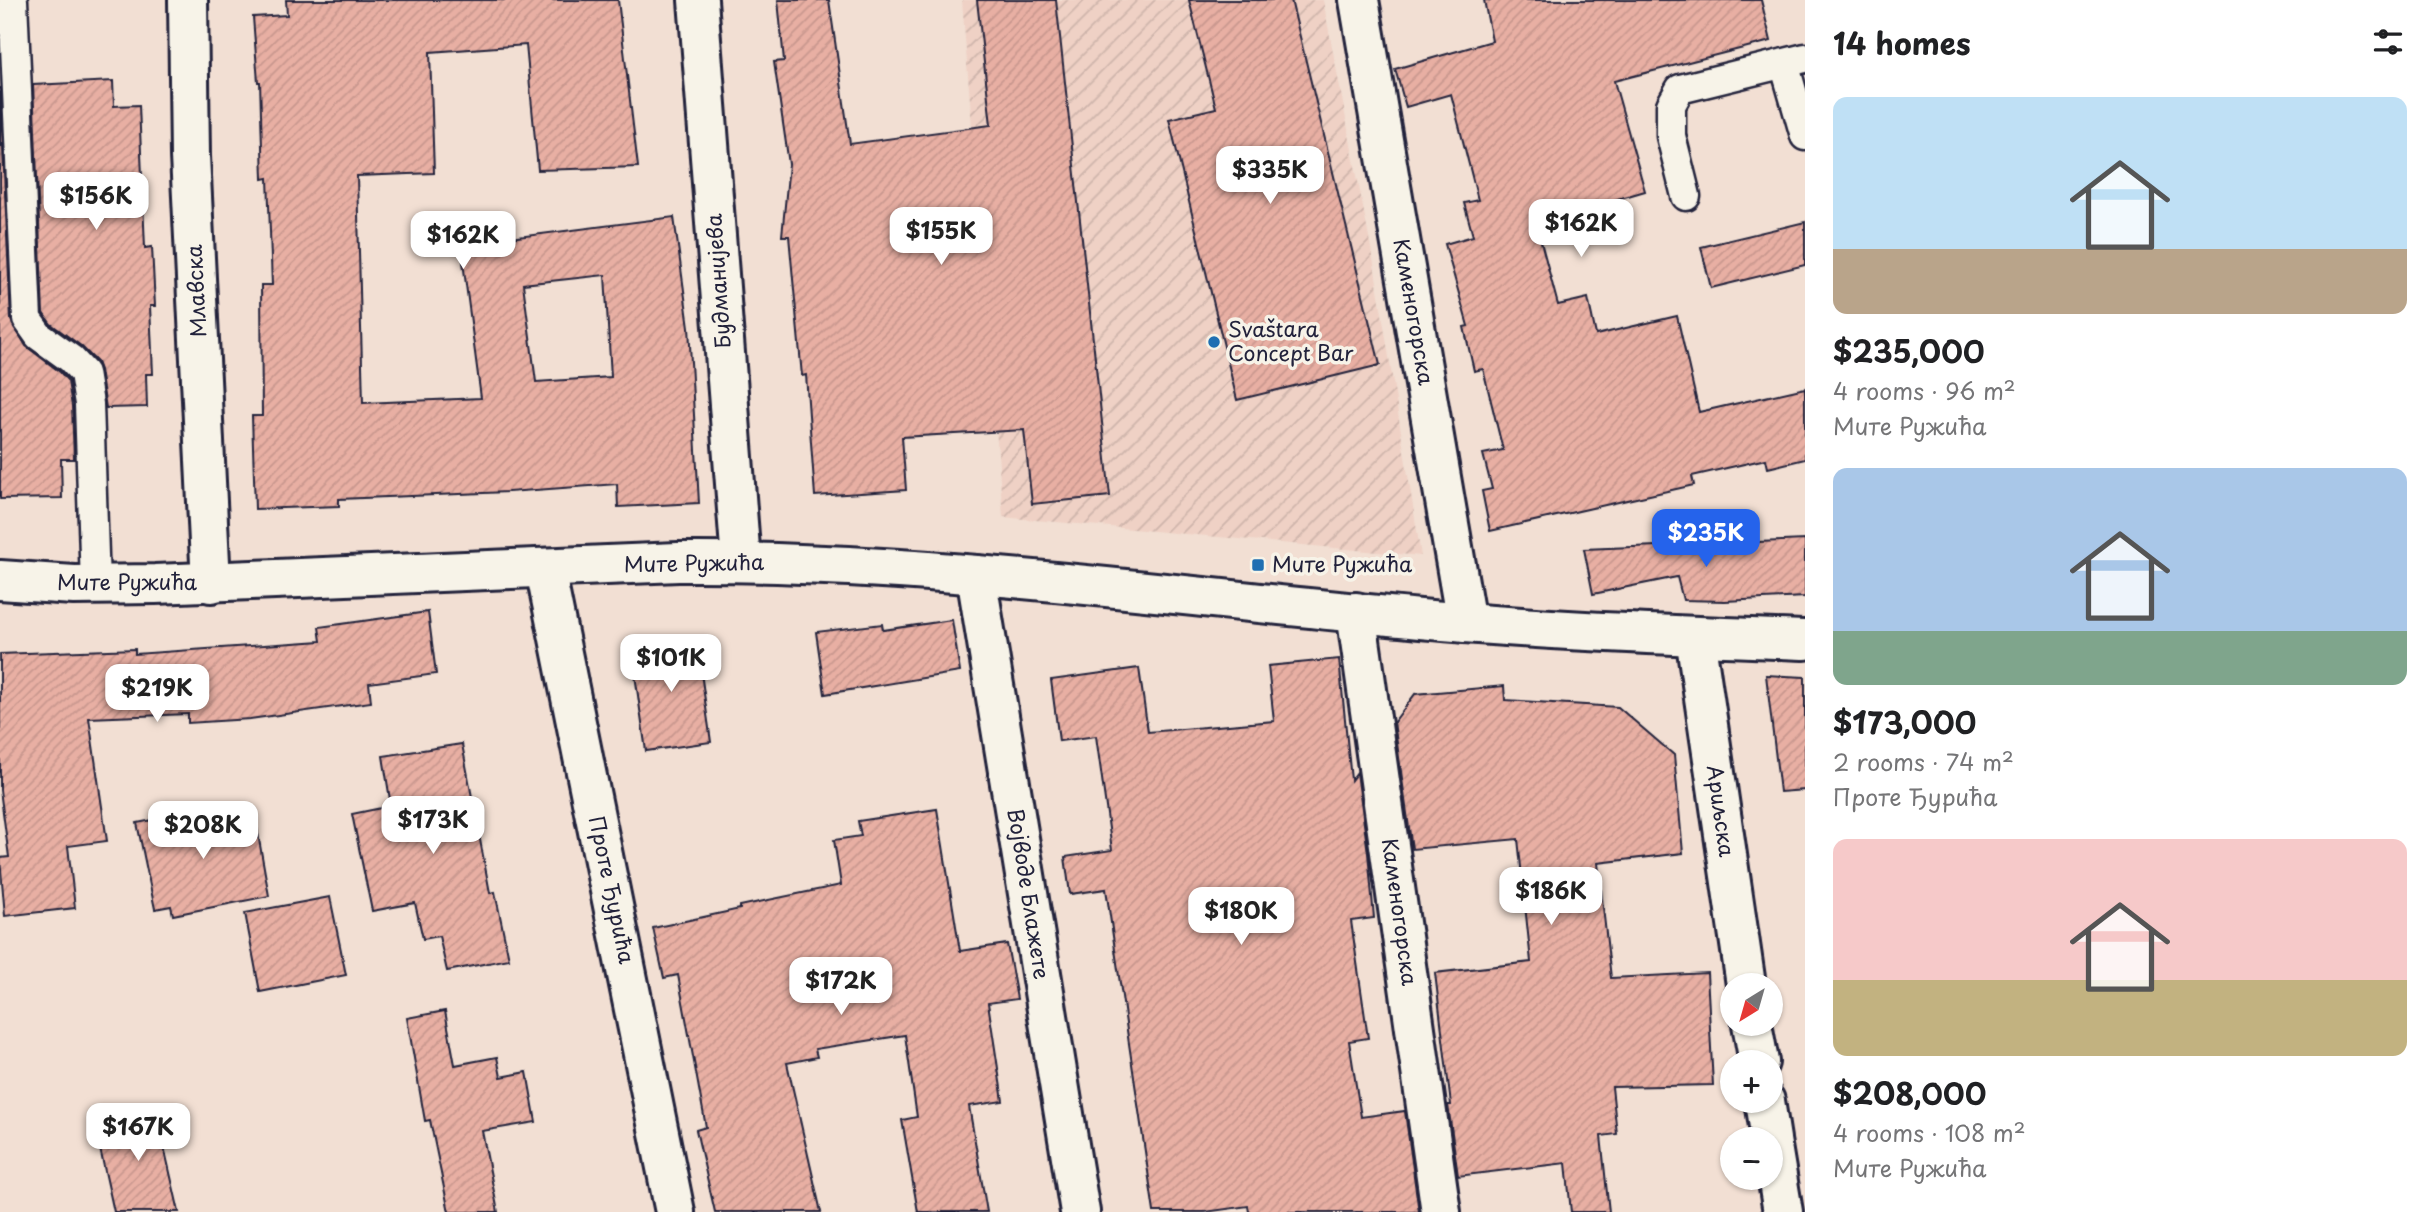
<!DOCTYPE html>
<meta charset="utf-8">
<style>
body{margin:0;font-family:"Playpen Sans",sans-serif;background:#f2f2f2;color:#202124;height:100vh;display:flex;flex-direction:column;font-size:26px;white-space:nowrap}
*{box-sizing:border-box;margin:0}
p{font-size:23px;color:#757577}
.icon{flex:none;width:38px;height:38px;fill:none;stroke:currentColor;stroke-width:2;stroke-linecap:round;stroke-linejoin:round}
.map{position:relative;flex:1;overflow:hidden}
.details{display:flex;flex-direction:column;background:#fff;width:630px}
.details>*{flex:none}
.needle{width:46px;rotate:217deg}
.buttons{position:absolute;left:1720px;top:973px;display:grid;gap:14px}
.buttons a{display:grid;place-items:center;width:63px;height:63px;border-radius:50%;background:#fff;box-shadow:0 2px 5px #0004;font-size:35px}
.price{position:absolute;translate:-50% -60px;padding:0 16px;border-radius:14px;background:#fff;color:#222;font-size:23px;line-height:46px;filter:drop-shadow(0 2px 4px #0008)}
.price::after{content:'';position:absolute;left:50%;top:42px;width:21px;height:16px;margin-left:-10px;background:inherit;clip-path:polygon(0 0,100% 0,50% 100%)}
.price.selected{background:#2563eb;color:#fff}
ul{padding:0;list-style:none}
li{display:grid;align-content:center;gap:14px;height:371px;padding:0 28px}
li span{display:grid;place-items:center;height:217px;border-radius:14px;color:#555}
li>.icon{margin-inline-start:auto}
span .icon{width:126px;height:126px;fill:#fffc;stroke-width:1}
li b{font-size:30px}
h2{display:flex;justify-content:space-between;align-items:center;height:84px;padding:0 28px;font-size:30px}
main{display:flex;flex:1;min-height:0}
.map>svg:first-child{display:block}
.industrial{fill:url(#industrial-furrows)}
.building{fill:url(#building-hatch);stroke:#22223b;stroke-width:2;fill-rule:evenodd}
.lines{fill:none;stroke-linecap:round;stroke-linejoin:round}
.lane-casing{stroke:#22223b;stroke-width:33}
.street-casing{stroke:#22223b;stroke-width:44}
.secondary-casing{stroke:#22223b;stroke-width:44}
.lane{stroke:#f7f3e8;stroke-width:28}
.street{stroke:#f7f3e8;stroke-width:38}
.secondary{stroke:#f7f3e8;stroke-width:38}
.poi-dot{fill:#1f6fb2;stroke:#f7f3e8;stroke-width:2.5}
.labels{text-anchor:middle;stroke-width:7;stroke-linejoin:round;paint-order:stroke}
.street-label{font-size:21px;fill:#22223b;stroke:#f7f3e8}
.poi-label{font-size:21px;fill:#22223b;stroke:#f7f3e8;text-anchor:start}
</style>
<main>
<div class="map">
<svg width="1805" height="1212" viewBox="0 0 1805 1212">
<defs>
<pattern id="industrial-furrows" width="10" height="10" patternUnits="userSpaceOnUse" patternTransform="scale(1.75)"><rect width="10" height="10" fill="#efd1c5"/><path d="M-1 1l2-2M0 10L10 0M9 11l2-2" fill="none" stroke="#cdb3aa"/></pattern>
<pattern id="building-hatch" width="6" height="6" patternUnits="userSpaceOnUse" patternTransform="scale(1.75)"><rect width="6" height="6" fill="#e8afa3"/><path d="M-1 1l2-2M0 6l6-6M5 7l2-2" fill="none" stroke="#c7968d"/></pattern>
</defs>
<rect width="100%" height="100%" fill="#f2dfd3"/>
<filter id="ink" filterUnits="userSpaceOnUse"><feTurbulence type="fractalNoise" baseFrequency=".0143" numOctaves="2"/><feDisplacementMap in="SourceGraphic" scale="14" xChannelSelector="R" yChannelSelector="G"/><feConvolveMatrix kernelMatrix="1 2 1 2 8 2 1 2 1" color-interpolation-filters="sRGB"/></filter>
<g filter="url(#ink)">
<path class="industrial" d="M 962,0 L 1323,0 L 1374,264 L 1421,556 L 1003,517 Z"/>
<path class="building" d="M 286,0 L 618,0 L 638,167 L 538,170 L 526,45 L 430,52 L 434,173 L 357,176 L 363,403 L 481,398 L 463,262 L 463,244 L 674,217 L 689,327 L 699,503 L 618,507 L 617,484 L 508,492 L 339,499 L 339,506 L 255,509 L 252,416 L 262,416 L 261,285 L 272,285 L 268,178 L 263,179 L 260,82 L 258,82 L 253,17 L 287,15 ZM 605,275 L 611,377 L 536,382 L 523,284 Z
M 778,0 L 829,0 L 850,144 L 991,125 L 977,0 L 1056,0 L 1110,496 L 1032,504 L 1024,430 L 902,437 L 906,490 L 815,496 L 806,375 L 802,376 L 789,236 L 782,236 L 789,164 L 774,62 L 784,61 Z
M 1189,0 L 1291,0 L 1380,365 L 1237,400 L 1169,119 L 1216,108 Z
M 1484,0 L 1761,0 L 1771,41 L 1614,81 L 1645,191 L 1536,223 L 1558,305 L 1588,298 L 1596,335 L 1677,316 L 1699,412 L 1805,388 L 1805,459 L 1768,468 L 1766,459 L 1692,476 L 1694,485 L 1490,531 L 1482,491 L 1492,489 L 1483,454 L 1503,450 L 1483,369 L 1474,371 L 1464,327 L 1468,326 L 1445,244 L 1473,236 L 1464,203 L 1478,200 L 1451,94 L 1406,107 L 1395,69 L 1492,41 Z
M 113,81 L 114,106 L 139,105 L 145,248 L 152,247 L 155,306 L 150,306 L 153,374 L 146,374 L 147,407 L 106,408 L 100,370 L 97,362 L 81,346 L 51,324 L 43,313 L 33,85 Z
M 0,87 L 11,320 L 26,346 L 60,372 L 68,381 L 72,406 L 74,459 L 61,459 L 62,498 L 0,499 Z
M 1805,222 L 1805,265 L 1711,288 L 1701,247 Z
M 1805,540 L 1805,597 L 1725,601 L 1683,600 L 1677,577 L 1593,594 L 1584,549 Z
M 428,612 L 436,674 L 369,683 L 371,702 L 250,719 L 188,723 L 188,714 L 89,718 L 107,841 L 68,846 L 75,908 L 5,916 L 0,858 L 9,857 L 0,790 L 0,654 L 135,649 L 135,654 L 321,641 L 319,627 Z
M 952,620 L 960,672 L 825,694 L 816,632 L 882,624 L 883,630 Z
M 696,638 L 711,742 L 646,751 L 631,647 Z
M 1339,659 L 1351,780 L 1357,772 L 1368,853 L 1374,918 L 1351,921 L 1368,1038 L 1349,1041 L 1361,1117 L 1405,1111 L 1419,1212 L 1249,1212 L 1248,1206 L 1205,1212 L 1154,1212 L 1106,889 L 1070,894 L 1065,857 L 1112,850 L 1096,736 L 1059,741 L 1051,680 L 1139,668 L 1148,732 L 1274,721 L 1268,666 Z
M 1766,675 L 1805,677 L 1805,790 L 1780,792 Z
M 1504,686 L 1505,700 L 1618,707 L 1674,755 L 1683,853 L 1598,863 L 1611,978 L 1707,973 L 1713,1085 L 1612,1087 L 1617,1134 L 1601,1136 L 1609,1212 L 1571,1212 L 1566,1163 L 1458,1176 L 1448,1105 L 1451,1105 L 1435,973 L 1531,962 L 1518,839 L 1412,849 L 1394,722 L 1415,694 Z
M 462,744 L 490,893 L 495,892 L 509,959 L 447,971 L 439,936 L 423,939 L 415,903 L 372,911 L 352,814 L 391,806 L 383,756 Z
M 209,809 L 211,818 L 254,811 L 269,896 L 173,915 L 171,906 L 155,909 L 137,823 Z
M 937,809 L 960,951 L 1007,944 L 1017,999 L 988,1003 L 1003,1101 L 969,1106 L 987,1212 L 918,1212 L 902,1120 L 917,1117 L 905,1035 L 815,1049 L 817,1057 L 787,1063 L 821,1212 L 715,1212 L 696,1130 L 706,1127 L 678,975 L 664,978 L 653,928 L 740,909 L 740,906 L 841,885 L 834,840 L 861,836 L 858,821 Z
M 330,897 L 346,975 L 260,992 L 245,913 Z
M 445,1011 L 455,1065 L 497,1057 L 501,1077 L 527,1072 L 536,1122 L 482,1131 L 498,1212 L 449,1212 L 430,1120 L 425,1121 L 407,1018 Z
M 154,1103 L 179,1212 L 114,1212 L 97,1135 L 116,1132 L 111,1112 Z"/>
<g class="lines">
<g class="lane-casing">
<path id="lane" d="M 13,0 L 27,319 L 39,336 L 71,359 L 84,373 L 89,404 L 95,585
M 1784,63 L 1805,136
M 1686,196 L 1671,136 L 1671,105 L 1680,89 L 1805,58"/>
</g>
<g class="street-casing">
<path id="street" d="M 188,0 L 190,156 L 211,583
M 698,0 L 741,562
M 1359,0 L 1466,623
M 545,569 L 675,1212
M 976,575 L 1080,1212
M 1356,612 L 1441,1212
M 1695,636 L 1746,985
M 1752,1024 L 1759,1062
M 1765,1101 L 1771,1139
M 1771,1140 L 1783,1212"/>
</g>
<g class="secondary-casing">
<path id="secondary" d="M 0,580 L 74,585 L 155,584 L 678,562 C 941,560 1203,601 1465,623 C 1578,632 1692,636 1805,640"/>
</g>
<use href="#lane" class="lane"/>
<use href="#street" class="street"/>
<use href="#secondary" class="secondary"/>
</g>
</g>
<g class="poi-dot">
<circle cx="1214" cy="342" r="7"/>
<rect x="1251" y="558" width="14" height="14" rx="3.5"/>
</g>
<g class="labels">
<g class="street-label">
<text transform="translate(719 281) rotate(-94)" y="7">Будманијева</text>
<text transform="translate(197 291) rotate(-93)" y="7">Млавска</text>
<text transform="translate(1413 312) rotate(80)" y="7">Каменогорска</text>
<text transform="translate(694 564) rotate(-1)" y="7">Мите Ружића</text>
<text x="127" y="590">Мите Ружића</text>
<text transform="translate(1720 811) rotate(82)" y="7">Ариљска</text>
<text transform="translate(611 890) rotate(78)" y="7">Проте Ђурића</text>
<text transform="translate(1028 894) rotate(81)" y="7">Војводе Блажете</text>
<text transform="translate(1399 912) rotate(82)" y="7">Каменогорска</text>
</g>
<g class="poi-label">
<text x="1228" y="337">Svaštara<tspan x="1228" dy="24">Concept Bar</tspan></text>
<text x="1272" y="572">Мите Ружића</text>
</g>
</g>
</svg>
<div class="buttons">
<a><svg class="needle" viewBox="-14 -14 28 28"><path d="M0-13l5 13h-10z" fill="#e53935"/><path d="M0 13l5-13h-10z" fill="#757577"/></svg></a>
<a>+</a>
<a>−</a>
</div>
<b class="price" style="left:1270px;top:206px">$335K</b>
<b class="price" style="left:96px;top:232px">$156K</b>
<b class="price" style="left:1581px;top:259px">$162K</b>
<b class="price" style="left:941px;top:267px">$155K</b>
<b class="price" style="left:463px;top:271px">$162K</b>
<b class="price selected" style="left:1706px;top:569px">$235K</b>
<b class="price" style="left:671px;top:694px">$101K</b>
<b class="price" style="left:157px;top:724px">$219K</b>
<b class="price" style="left:433px;top:856px">$173K</b>
<b class="price" style="left:203px;top:861px">$208K</b>
<b class="price" style="left:1551px;top:927px">$186K</b>
<b class="price" style="left:1241px;top:947px">$180K</b>
<b class="price" style="left:841px;top:1017px">$172K</b>
<b class="price" style="left:138px;top:1163px">$167K</b>
</div>
<section class="details">
<h2>14 homes<svg class="icon" aria-label="filters" viewBox="0 0 24 24"><path d="M4 7h16M4 17h16"/><circle cx="9" cy="7" r="2"/><circle cx="15" cy="17" r="2"/></svg></h2>
<ul>
<li><span style="background:linear-gradient(#bfe0f5 70%,#b9a48a 0)"><svg class="icon" aria-label="home" viewBox="0 0 24 24"><path d="M3 11l9-7 9 7M6 9v11h12V9"/></svg></span><div><b>$235,000</b><p>4 rooms · 96 m²</p><p>Мите Ружића</p></div></li>
<li><span style="background:linear-gradient(#a9c7e8 75%,#7fa58c 0)"><svg class="icon" aria-label="home" viewBox="0 0 24 24"><path d="M3 11l9-7 9 7M6 9v11h12V9"/></svg></span><div><b>$173,000</b><p>2 rooms · 74 m²</p><p>Проте Ђурића</p></div></li>
<li><span style="background:linear-gradient(#f6c9c9 65%,#c2b280 0)"><svg class="icon" aria-label="home" viewBox="0 0 24 24"><path d="M3 11l9-7 9 7M6 9v11h12V9"/></svg></span><div><b>$208,000</b><p>4 rooms · 108 m²</p><p>Мите Ружића</p></div></li>
</ul>
</section>
</main>
